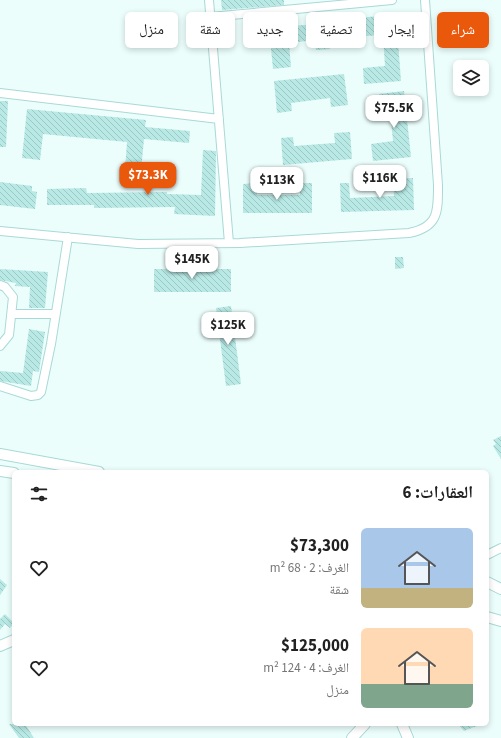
<!DOCTYPE html>
<html lang="ar">
<meta charset="utf-8">
<style>
body{margin:0;font-family:"Source Sans 3","Noto Naskh Arabic",sans-serif;background:#f2f2f2;color:#222;direction:rtl;height:100vh;display:flex;flex-direction:column;font-size:15px;white-space:nowrap}
*{box-sizing:border-box;margin:0}
p{font-size:13px;color:#767676}
.icon{flex:none;width:22px;height:22px;fill:none;stroke:currentColor;stroke-width:2;stroke-linecap:round;stroke-linejoin:round}
.map{position:relative;flex:1;overflow:hidden;direction:ltr}
.drawer{position:absolute;left:12px;top:470px;width:477px;height:256px;display:flex;flex-direction:column;background:#fff;border-radius:6px;box-shadow:0 2px 6px #0003;direction:rtl}
.drawer>*{flex:none}
.hud{position:absolute;left:12px;top:12px;width:477px;height:36px;direction:rtl;display:flex;gap:8px}
.controls{position:absolute;left:453px;top:60px;display:grid;gap:8px}
.controls a{display:grid;place-items:center;width:36px;height:36px;border-radius:6px;background:#fff;box-shadow:0 2px 6px #0003;font-size:20px}
.price{position:absolute;translate:-50% -34px;padding:0 9px;border-radius:8px;background:#fff;color:#222;font-size:13px;line-height:26px;filter:drop-shadow(0 1px 2px #0008)}
.price::after{content:'';position:absolute;left:50%;top:24px;width:12px;height:9px;margin-left:-6px;background:inherit;clip-path:polygon(0 0,100% 0,50% 100%)}
.price.on{background:#ea580c;color:#fff}
ul{padding:0;list-style:none}
li{display:flex;align-items:center;gap:12px;height:100px;padding:0 16px}
li span{display:grid;place-items:center;flex:none;width:112px;height:80px;border-radius:6px;color:#555}
li>.icon{margin-inline-start:auto}
span .icon{width:48px;height:48px;fill:#fffc;stroke-width:1}
li b{font-size:17px}
h2{display:flex;justify-content:space-between;align-items:center;height:48px;padding:0 16px;font-size:17px}
.pill{padding:0 14px;border-radius:6px;background:#fff;box-shadow:0 2px 6px #0003;font-size:14px;line-height:36px}
.pill.on{background:#ea580c;color:#fff}
.map>svg:first-child{display:block}
.building{fill:url(#building-back-hatch)}
.lines{fill:none;stroke-linecap:round;stroke-linejoin:round}
.minor-casing{stroke:#a9d9d6;stroke-width:10}
.tertiary-casing{stroke:#a9d9d6;stroke-width:12}
.minor{stroke:#fff;stroke-width:8}
.tertiary{stroke:#fff;stroke-width:10}
</style>
<div class="map">
<svg width="501" height="738" viewBox="0 0 501 738">
<defs>
<pattern id="building-back-hatch" width="6" height="6" patternUnits="userSpaceOnUse"><rect width="6" height="6" fill="#b8e9e5"/><path d="M-1 5l2 2M0 0l6 6M5-1l2 2" fill="none" stroke="#9ec8c5"/></pattern>
</defs>
<rect width="100%" height="100%" fill="#ebfefc"/>
<path class="building" d="M 221,0 L 284,0 L 284,5 L 222,10 Z
M 396,15 L 401,81 L 364,84 L 363,68 L 385,66 L 383,35 L 350,37 L 351,46 L 341,47 L 339,19 Z
M 327,23 L 330,49 L 316,50 L 315,40 L 289,43 L 291,67 L 273,69 L 269,28 Z
M 344,74 L 348,105 L 331,107 L 330,98 L 291,103 L 292,111 L 277,113 L 274,81 Z
M 404,91 L 411,157 L 373,161 L 371,144 L 393,141 L 390,110 L 381,111 L 379,94 Z
M 0,101 L 8,101 L 6,147 L 0,147 Z
M 27,109 L 146,120 L 145,127 L 190,131 L 189,143 L 144,139 L 141,171 L 125,169 L 127,142 L 43,134 L 40,160 L 22,158 Z
M 350,132 L 352,159 L 283,165 L 281,138 L 293,137 L 294,146 L 335,143 L 334,133 Z
M 203,150 L 216,151 L 215,216 L 174,214 L 175,207 L 94,208 L 94,205 L 47,205 L 47,189 L 86,188 L 87,193 L 167,192 L 167,194 L 201,195 Z
M 413,178 L 414,210 L 341,212 L 340,183 L 349,183 L 350,198 L 394,196 L 393,179 Z
M 0,182 L 32,186 L 32,191 L 37,192 L 35,209 L 0,205 Z
M 257,183 L 257,195 L 300,195 L 300,183 L 312,183 L 312,213 L 243,213 L 243,184 Z
M 395,257 L 403,257 L 404,268 L 395,269 Z
M 0,269 L 48,272 L 45,308 L 29,308 L 30,287 L 15,286 L 16,283 L 0,280 Z
M 154,269 L 231,269 L 231,292 L 154,292 Z
M 231,306 L 241,384 L 226,386 L 216,308 Z
M 29,329 L 45,332 L 39,372 L 33,371 L 31,386 L 0,381 L 0,371 L 23,373 Z
M 501,436 L 501,459 L 493,446 L 496,444 L 493,440 Z
M 0,579 L 7,585 L 0,595 Z
M 5,614 L 14,623 L 10,628 L 5,624 L 0,630 L 0,619 Z
M 9,724 L 25,724 L 34,738 L 19,738 Z
M 458,724 L 482,724 L 464,731 Z"/>
<g class="lines">
<g class="minor-casing">
<path id="minor" d="M 209,0 L 229,243
M 210,17 L 392,0
M 0,93 L 219,119
M 0,231 L 138,244 L 240,243 L 409,233 C 439,227 438,211 438,185 L 425,0
M 0,285 L 5,287 L 13,297 L 9,335 L 0,346
M 12,314 L 55,314
M 0,386 L 31,396 L 38,395 L 41,392 L 51,344 L 68,237
M 487,555 L 501,548"/>
</g>
<g class="tertiary-casing">
<path id="tertiary" d="M 0,454 L 99,472
M 0,471 L 14,473
M 487,582 L 501,589
M 487,617 L 501,621
M 0,646 L 14,640
M 402,724 L 408,738
M 352,738 L 365,724"/>
</g>
<use href="#minor" class="minor"/>
<use href="#tertiary" class="tertiary"/>
</g>
</svg>
<div class="controls">
<a><svg class="icon" aria-label="layers" viewBox="0 0 24 24"><path d="M12 4l9 5-9 5-9-5zM3 14l9 5 9-5"/></svg></a>
</div>
<b class="price" style="left:394px;top:129px">$75.5K</b>
<b class="price on" style="left:148px;top:196px">$73.3K</b>
<b class="price" style="left:380px;top:199px">$116K</b>
<b class="price" style="left:277px;top:201px">$113K</b>
<b class="price" style="left:192px;top:280px">$145K</b>
<b class="price" style="left:228px;top:346px">$125K</b>
<div class="hud">
<a class="pill on">شراء</a>
<a class="pill">إيجار</a>
<a class="pill">تصفية</a>
<a class="pill">جديد</a>
<a class="pill">شقة</a>
<a class="pill">منزل</a>
</div>
<section class="drawer">
<h2>العقارات: 6<svg class="icon" aria-label="filters" viewBox="0 0 24 24"><path d="M4 7h16M4 17h16"/><circle cx="9" cy="7" r="2"/><circle cx="15" cy="17" r="2"/></svg></h2>
<ul>
<li><span style="background:linear-gradient(#a9c7e8 75%,#c2b280 0)"><svg class="icon" aria-label="home" viewBox="0 0 24 24"><path d="M3 11l9-7 9 7M6 9v11h12V9"/></svg></span><div><b>$73,300</b><p>الغرف: 2 · 68 m²</p><p>شقة</p></div><svg class="icon" aria-label="heart" viewBox="0 0 24 24"><path d="M12 20l-8-8c-3-5 5-10 8-4 3-6 11-1 8 4z"/></svg></li>
<li><span style="background:linear-gradient(#ffd9b3 70%,#7fa58c 0)"><svg class="icon" aria-label="home" viewBox="0 0 24 24"><path d="M3 11l9-7 9 7M6 9v11h12V9"/></svg></span><div><b>$125,000</b><p>الغرف: 4 · 124 m²</p><p>منزل</p></div><svg class="icon" aria-label="heart" viewBox="0 0 24 24"><path d="M12 20l-8-8c-3-5 5-10 8-4 3-6 11-1 8 4z"/></svg></li>
</ul>
</section>
</div>
